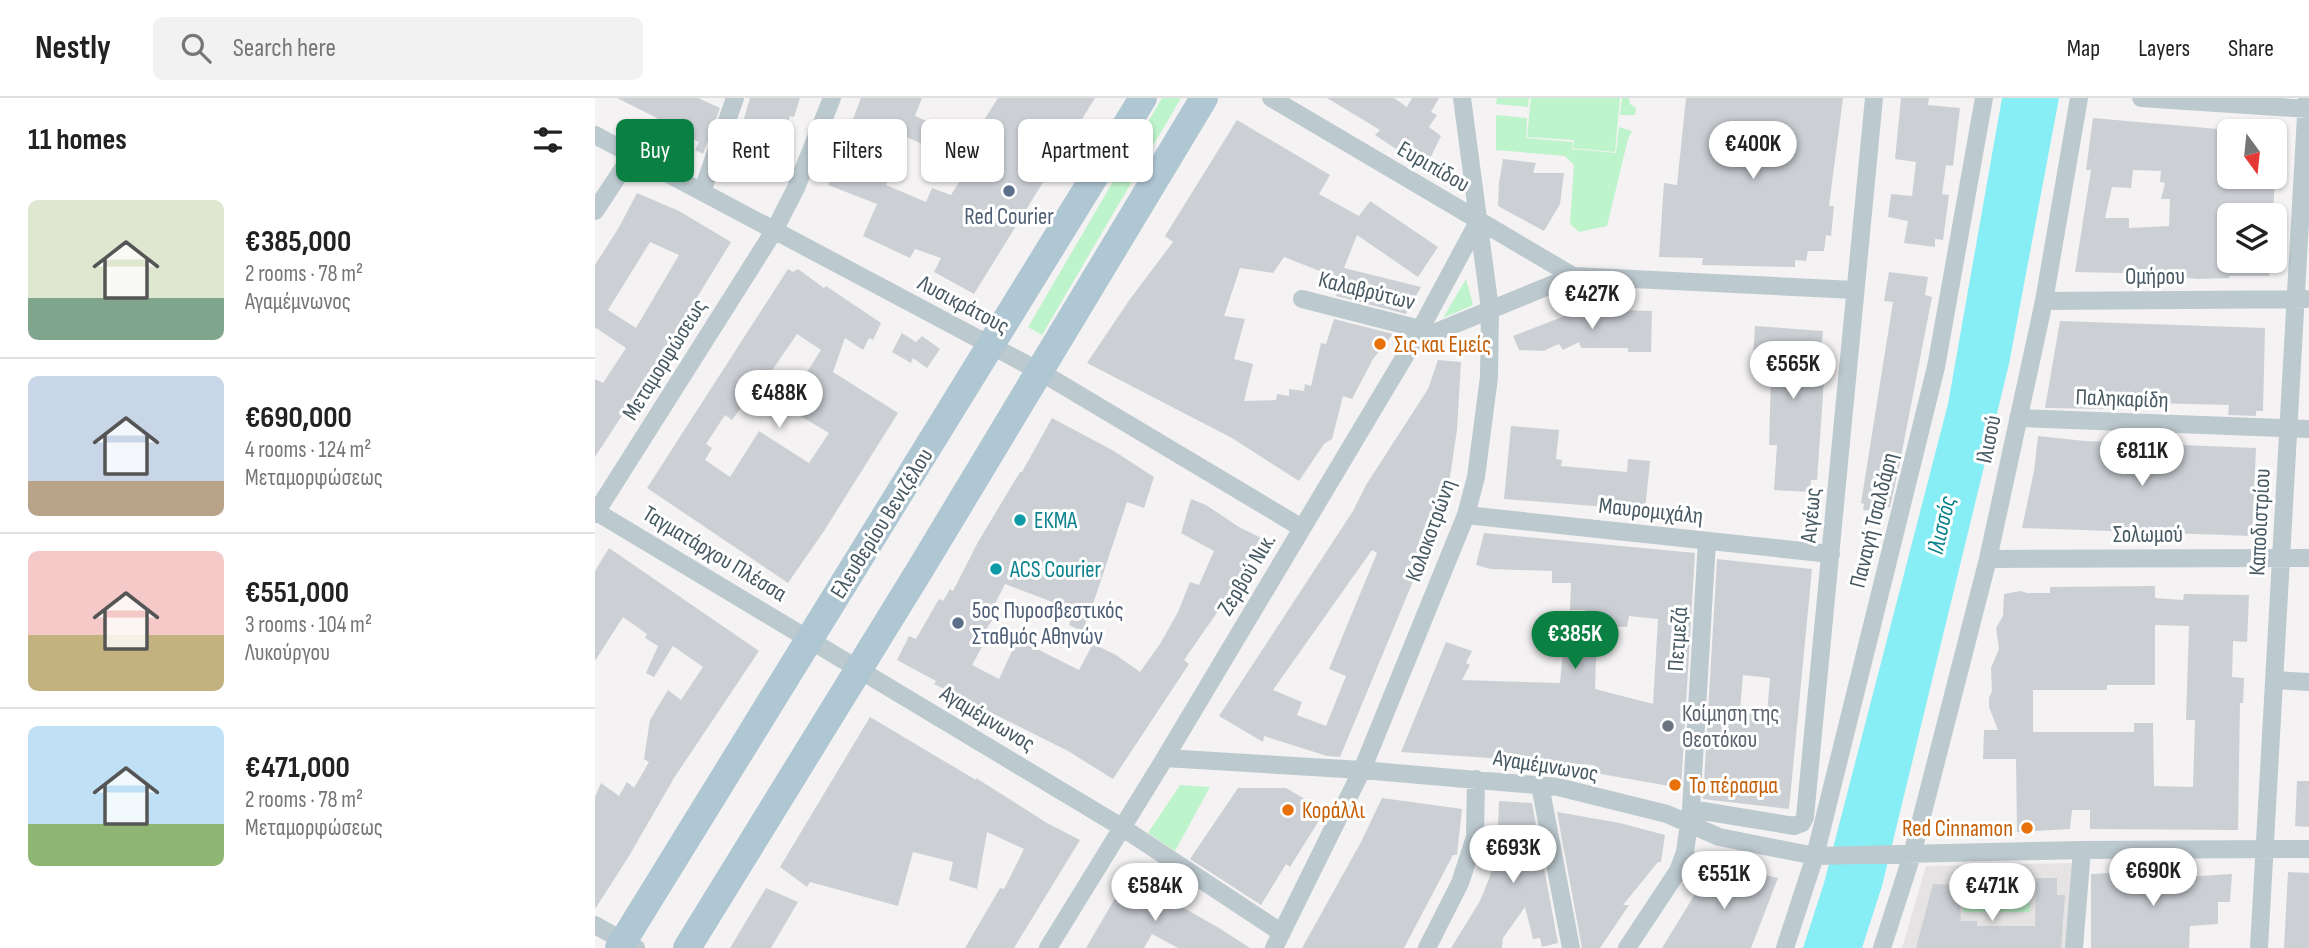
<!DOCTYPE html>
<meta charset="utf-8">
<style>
body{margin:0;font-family:"Sofia Sans Condensed",sans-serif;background:#f2f2f2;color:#222;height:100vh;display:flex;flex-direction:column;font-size:26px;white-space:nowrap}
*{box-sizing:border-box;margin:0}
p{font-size:23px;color:#767676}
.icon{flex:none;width:38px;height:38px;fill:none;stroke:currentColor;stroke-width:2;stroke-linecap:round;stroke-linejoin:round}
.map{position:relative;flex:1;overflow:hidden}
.sheet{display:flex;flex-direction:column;background:#fff;width:595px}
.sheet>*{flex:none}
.banner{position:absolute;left:21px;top:21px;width:665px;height:63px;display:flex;gap:14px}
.needle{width:46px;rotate:165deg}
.controls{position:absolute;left:1622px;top:21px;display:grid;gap:14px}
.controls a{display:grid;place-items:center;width:70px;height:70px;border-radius:10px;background:#fff;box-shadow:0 2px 5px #0004;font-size:35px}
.price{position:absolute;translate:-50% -60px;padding:0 16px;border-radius:24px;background:#fff;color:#222;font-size:23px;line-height:46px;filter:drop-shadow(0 2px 4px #0008)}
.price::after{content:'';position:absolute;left:50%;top:42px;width:21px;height:16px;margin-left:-10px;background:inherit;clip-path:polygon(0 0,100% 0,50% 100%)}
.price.on{background:#0b8043;color:#fff}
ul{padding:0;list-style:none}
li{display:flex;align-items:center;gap:21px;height:175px;padding:0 28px}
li+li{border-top:2px solid #e0e0e0}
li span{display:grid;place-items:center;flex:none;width:196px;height:140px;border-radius:10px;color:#555}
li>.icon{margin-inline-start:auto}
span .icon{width:84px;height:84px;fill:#fffc;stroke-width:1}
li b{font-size:30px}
h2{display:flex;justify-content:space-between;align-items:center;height:84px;padding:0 28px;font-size:30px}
.pill{padding:0 24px;border-radius:10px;background:#fff;box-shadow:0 2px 5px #0004;font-size:24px;line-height:63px}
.pill.on{background:#0b8043;color:#fff}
header{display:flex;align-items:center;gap:42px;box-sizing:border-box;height:98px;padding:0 35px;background:#fff;border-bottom:2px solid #e0e0e0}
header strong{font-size:33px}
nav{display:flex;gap:38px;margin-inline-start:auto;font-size:24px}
.search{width:490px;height:63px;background:#f2f2f2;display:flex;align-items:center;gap:18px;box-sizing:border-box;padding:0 24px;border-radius:10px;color:#767676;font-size:26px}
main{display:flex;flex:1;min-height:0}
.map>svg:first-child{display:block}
.education{fill:#e5e3e4}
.green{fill:#bef4cb}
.water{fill:#87eef5}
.building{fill:#ccd0d5;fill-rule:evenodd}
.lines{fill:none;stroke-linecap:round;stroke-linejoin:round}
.street{stroke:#bcc9cf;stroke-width:18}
.primary{stroke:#afc6d3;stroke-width:28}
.service-dot{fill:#5c6f8a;stroke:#fff;stroke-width:2.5}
.food-dot{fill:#e8710a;stroke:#fff;stroke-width:2.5}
.culture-dot{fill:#0f9aa8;stroke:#fff;stroke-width:2.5}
.worship-dot{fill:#6b7280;stroke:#fff;stroke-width:2.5}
.labels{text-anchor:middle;stroke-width:6;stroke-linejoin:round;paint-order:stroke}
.street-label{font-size:23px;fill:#475962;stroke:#fff}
.service-label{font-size:23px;fill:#4e5e75;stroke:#fff}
.food-label{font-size:23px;fill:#c56008;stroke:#fff;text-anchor:start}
.culture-label{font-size:23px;fill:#0d838f;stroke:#fff;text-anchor:start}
.worship-label{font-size:23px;fill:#5b616d;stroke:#fff;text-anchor:start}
.water-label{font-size:24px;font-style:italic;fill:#058189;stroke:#fff}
</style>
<header>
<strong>Nestly</strong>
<div class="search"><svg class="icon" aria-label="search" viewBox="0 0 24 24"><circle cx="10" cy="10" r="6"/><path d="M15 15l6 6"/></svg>Search here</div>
<nav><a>Map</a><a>Layers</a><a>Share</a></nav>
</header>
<main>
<section class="sheet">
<h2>11 homes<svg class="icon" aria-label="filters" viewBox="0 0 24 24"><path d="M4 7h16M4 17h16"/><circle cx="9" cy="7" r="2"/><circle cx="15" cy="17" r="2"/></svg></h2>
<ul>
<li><span style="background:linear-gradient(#dfe7d0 70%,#7fa58c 0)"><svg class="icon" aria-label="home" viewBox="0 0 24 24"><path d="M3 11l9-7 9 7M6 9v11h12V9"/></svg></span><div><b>€385,000</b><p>2 rooms · 78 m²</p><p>Αγαμέμνωνος</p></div></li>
<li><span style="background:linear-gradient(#c9d6e8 75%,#b9a48a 0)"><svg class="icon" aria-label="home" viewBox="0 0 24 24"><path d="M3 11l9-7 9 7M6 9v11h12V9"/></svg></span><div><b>€690,000</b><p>4 rooms · 124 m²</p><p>Μεταμορφώσεως</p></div></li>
<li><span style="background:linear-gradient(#f6c9c9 60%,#c2b280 0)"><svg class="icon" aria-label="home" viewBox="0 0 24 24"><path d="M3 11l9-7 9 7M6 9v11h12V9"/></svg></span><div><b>€551,000</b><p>3 rooms · 104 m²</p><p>Λυκούργου</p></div></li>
<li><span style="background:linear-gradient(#bfe0f5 70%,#8fb573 0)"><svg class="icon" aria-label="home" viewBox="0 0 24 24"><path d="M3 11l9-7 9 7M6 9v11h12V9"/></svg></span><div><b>€471,000</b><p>2 rooms · 78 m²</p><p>Μεταμορφώσεως</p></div></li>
</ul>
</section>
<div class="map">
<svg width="1714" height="850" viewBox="0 0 1714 850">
<rect width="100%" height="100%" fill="#f4f2f2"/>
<path class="education" d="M 1479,765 L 1473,850 L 1307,850 L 1331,768 Z"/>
<path class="green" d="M 567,0 L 586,0 L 447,237 L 433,229 Z
M 902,0 L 934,0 L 933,9 L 901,6 Z
M 936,0 L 1025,0 L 1020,54 L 978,50 L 979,42 L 932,39 Z
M 1027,0 L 1034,0 L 1035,6 L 1041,10 L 1040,17 L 1025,17 Z
M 901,17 L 932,20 L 931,40 L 978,44 L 977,51 L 1021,55 L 1024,29 L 1037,33 L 1033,41 L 1012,128 L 984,134 L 975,126 L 979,67 L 970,58 L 901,52 Z
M 871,181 L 878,207 L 848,220 Z
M 585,687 L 615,689 L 580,753 L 553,735 Z
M 1368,781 L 1435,781 L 1435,814 L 1368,814 Z"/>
<path class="water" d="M 1407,0 L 1464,0 L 1414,266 L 1287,788 L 1267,850 L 1208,850 L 1229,785 L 1353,306 Z"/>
<path class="building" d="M 22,0 L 103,0 L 125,10 L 108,56 L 100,52 L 104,44 L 61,23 L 62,20 Z
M 155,0 L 205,0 L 199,19 L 195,18 L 175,78 L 130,62 L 144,22 L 148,24 Z
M 266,0 L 327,0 L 320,18 L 376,42 L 403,0 L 500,0 L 379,196 L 339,174 L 346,160 L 320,151 L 315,160 L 268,138 L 282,106 L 233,87 ZM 309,38 L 375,67 L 356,97 L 337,90 L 331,104 L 291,87 Z
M 732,0 L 799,0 L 812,9 L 817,0 L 844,0 L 836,14 L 842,17 L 834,29 L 846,38 L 834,63 L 818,54 L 816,61 L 780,37 L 785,32 Z
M 1091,0 L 1248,0 L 1234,108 L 1239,108 L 1236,138 L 1231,137 L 1229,153 L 1213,153 L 1211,163 L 1200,162 L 1200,169 L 1107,167 L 1108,160 L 1064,159 L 1069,85 L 1082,87 Z
M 1306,0 L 1334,0 L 1333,7 L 1365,10 L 1358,68 L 1351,67 L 1347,96 L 1354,97 L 1348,142 L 1340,141 L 1340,149 L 1309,145 L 1313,123 L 1293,119 L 1296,96 L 1317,98 L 1321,64 L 1300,61 Z
M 1498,20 L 1634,32 L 1634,79 L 1680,79 L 1678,117 L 1634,117 L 1634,163 L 1676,163 L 1674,178 L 1635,178 L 1634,180 L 1603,181 L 1579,179 L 1579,176 L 1480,174 L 1496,72 L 1491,72 ZM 1538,72 L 1566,73 L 1565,84 L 1570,85 L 1566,101 L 1575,101 L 1574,128 L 1534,130 L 1534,120 L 1510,120 L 1517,89 L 1536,90 Z
M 642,22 L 735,77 L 724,96 L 764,118 L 775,103 L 843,149 L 823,179 L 762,137 L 749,170 L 826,189 L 811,216 L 741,198 L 745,181 L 689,159 L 678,175 L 645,170 L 629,218 L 650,221 L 639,261 L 658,266 L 649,303 L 681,302 L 682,296 L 694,298 L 694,291 L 709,293 L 710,286 L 716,288 L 726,245 L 731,246 L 739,221 L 798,236 L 778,261 L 757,301 L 748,298 L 737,341 L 729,346 L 704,383 L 637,340 L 492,265 L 535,201 L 578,144 L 570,138 Z
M 908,61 L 941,65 L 938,75 L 969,75 L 965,106 L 949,133 L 903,108 L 904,85 Z
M 42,95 L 84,113 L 136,144 L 71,250 L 0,359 L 0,281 L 8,285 L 31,250 L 1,230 L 0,231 L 0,167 L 23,131 ZM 55,144 L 84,157 L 41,230 L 13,212 Z
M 193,171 L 198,174 L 203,171 L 229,190 L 231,188 L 286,225 L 278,242 L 274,240 L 268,252 L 250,240 L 238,274 L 303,315 L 229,433 L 193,485 L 52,390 ZM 202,236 L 226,252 L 190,309 L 234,335 L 214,365 L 164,333 L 135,379 L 110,362 L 117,350 L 111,346 L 130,317 L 137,322 L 164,285 L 167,287 Z
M 1294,174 L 1333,179 L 1330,197 L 1337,199 L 1304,369 L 1295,409 L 1292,410 L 1291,414 L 1268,412 L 1269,406 L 1266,405 L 1298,204 L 1289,203 Z
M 988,211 L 1057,213 L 1056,254 L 1033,254 L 1033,250 L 986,250 L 984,244 L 968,252 L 964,246 L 948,253 L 924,252 L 918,238 Z
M 1465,223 L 1670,230 L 1668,313 L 1661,313 L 1661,318 L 1633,317 L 1634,307 L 1517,304 L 1517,311 L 1450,310 Z
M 1160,228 L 1228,233 L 1226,254 L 1231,254 L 1222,382 L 1216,382 L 1215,394 L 1179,392 L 1182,347 L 1174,347 L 1176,278 L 1157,277 Z
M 307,235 L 321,244 L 327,238 L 345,251 L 332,270 L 318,260 L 316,265 L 297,254 Z
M 843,262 L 866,264 L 862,332 L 855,379 L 836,440 L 745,659 L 732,658 L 669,638 L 668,644 L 624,618 L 758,413 L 771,387 L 833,291 ZM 777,452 L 782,455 L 734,571 L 751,578 L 731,628 L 702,617 L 707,604 L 678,592 Z
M 457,320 L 519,353 L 559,379 L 549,410 L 532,404 L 494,518 L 487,533 L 474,527 L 479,512 L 410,486 L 396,514 L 401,516 L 382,546 L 387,549 L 377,567 L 404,581 L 425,536 L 441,543 L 438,549 L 484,572 L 498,546 L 521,557 L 545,574 L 565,546 L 583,514 L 595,484 L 604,487 L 619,453 L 586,435 L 596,401 L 611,407 L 644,429 L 668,441 L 642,486 L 589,562 L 594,566 L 518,681 L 473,653 L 339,586 L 341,583 L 302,562 L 314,538 L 321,541 L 344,501 L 348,503 L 355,491 L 358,493 L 383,444 L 425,374 L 427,374 Z
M 916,328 L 964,332 L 961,361 L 967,362 L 966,368 L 1032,374 L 1033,361 L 1055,363 L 1050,412 L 909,401 Z
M 1443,338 L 1490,343 L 1661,350 L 1657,438 L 1427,430 L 1439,373 Z
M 889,435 L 1100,455 L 1086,690 L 1000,675 L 999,667 L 806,654 L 851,544 L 877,553 L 871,565 L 875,567 L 867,582 L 965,585 L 968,553 L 1001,559 L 1000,591 L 1058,606 L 1063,521 L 1034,518 L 1032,529 L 990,528 L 990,512 L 975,512 L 976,485 L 957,485 L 957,473 L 896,471 L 881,467 Z
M 14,450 L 164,553 L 79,680 L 34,758 L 0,811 L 0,699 L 6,685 L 24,698 L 32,684 L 39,690 L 54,664 L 49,661 L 55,622 L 73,592 L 86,602 L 108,569 L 78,548 L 59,579 L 51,575 L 63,548 L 50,540 L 52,536 L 28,519 L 0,563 L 0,473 Z
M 1122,461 L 1217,471 L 1194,711 L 1108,701 ZM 1148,577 L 1175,580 L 1172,615 L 1145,612 Z
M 1560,488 L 1560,500 L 1588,502 L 1589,496 L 1654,497 L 1652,544 L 1638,543 L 1637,579 L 1649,580 L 1648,605 L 1645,605 L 1643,732 L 1495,731 L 1495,712 L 1477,712 L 1475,731 L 1422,734 L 1421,661 L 1388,661 L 1389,632 L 1403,632 L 1394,609 L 1394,600 L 1397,593 L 1396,570 L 1404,551 L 1401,530 L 1408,518 L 1409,496 L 1425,493 L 1432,495 L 1455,495 L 1455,489 ZM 1560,527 L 1594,528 L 1591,622 L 1600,622 L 1598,689 L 1559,688 L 1558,625 L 1539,625 L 1539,634 L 1438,634 L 1438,592 L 1512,592 L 1512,587 L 1560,587 Z
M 275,619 L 381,682 L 381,680 L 452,725 L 485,742 L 419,850 L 370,850 L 405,790 L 409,791 L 429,751 L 392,734 L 382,791 L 354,782 L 358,764 L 318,754 L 303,808 L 215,784 L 212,789 L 185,769 Z
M 1702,683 L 1714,683 L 1714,729 L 1700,728 Z
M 643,690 L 691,690 L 730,713 L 695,769 L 691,766 L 666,807 L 595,761 Z
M 787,700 L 867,711 L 862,757 L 858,757 L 809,850 L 707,850 L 766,744 Z
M 904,703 L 937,705 L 963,845 L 947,849 L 945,840 L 938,841 L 930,809 L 908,840 L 907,850 L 856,850 L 885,803 L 894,781 L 902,752 Z
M 962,714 L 1025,725 L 1070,737 L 1066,764 L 1063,764 L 1028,807 L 1034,807 L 1005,850 L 987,850 Z
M 1119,765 L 1183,780 L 1156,850 L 1067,850 Z
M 1574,772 L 1574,780 L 1637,776 L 1635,804 L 1623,804 L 1623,826 L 1595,828 L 1594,850 L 1496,850 L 1496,776 Z
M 1693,774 L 1714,775 L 1714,850 L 1689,850 Z
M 533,778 L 624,830 L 655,850 L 583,850 L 557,836 L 549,850 L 491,850 Z
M 1441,780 L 1462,780 L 1462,797 L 1470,797 L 1466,850 L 1321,850 L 1338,786 L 1362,787 L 1361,805 L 1365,805 L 1366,823 L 1382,823 L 1382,828 L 1440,828 Z
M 171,790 L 203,804 L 176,850 L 135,850 Z"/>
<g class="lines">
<path class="street" d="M 676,0 L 978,178
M 1546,0 L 1714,11
M 0,37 L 444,273 L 707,430
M 107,94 L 140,0
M 0,113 L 37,57
M 707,201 L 825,231
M 1449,203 L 1711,201
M 819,243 L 978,178 L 1259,192
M 1423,320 L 1714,331
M 0,413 L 528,730 L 687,835
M 0,416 L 179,133 L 201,90 L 237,0
M 871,417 L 1236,456
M 1393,461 L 1714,460
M 1680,582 L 1714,584
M 570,660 L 767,672 L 963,689 L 1072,716 L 1124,739 L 1220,758 L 1487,752 L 1714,751
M 945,687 L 976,850
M 1096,711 L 1199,728 L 1207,725 L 1210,719 L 1279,0
M 0,827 L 41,850
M 453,850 L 570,660 L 819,243 L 884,122
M 679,850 L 767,672 L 871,417 L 881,379 L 894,279 L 895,211 L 867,0
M 832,850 L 865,785 L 880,739 L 881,681
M 1032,850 L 1083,773 L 1090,754 L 1096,711 L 1112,443
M 1190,850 L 1220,758 L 1341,269 L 1389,0
M 1287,850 L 1317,757 L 1393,461 L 1449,203 L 1484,0
M 1479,850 L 1487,752
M 1664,850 L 1712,0"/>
<path class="primary" d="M 24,850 L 548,0
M 92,850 L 326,470 L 609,0"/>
</g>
<g class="service-dot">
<circle cx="414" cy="93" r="7"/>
<circle cx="363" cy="525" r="7"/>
</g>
<g class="food-dot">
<circle cx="785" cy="246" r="7"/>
<circle cx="1080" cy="687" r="7"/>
<circle cx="693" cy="712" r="7"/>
<circle cx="1432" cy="730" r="7"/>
</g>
<g class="culture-dot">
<circle cx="425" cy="422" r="7"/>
<circle cx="401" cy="471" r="7"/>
</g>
<circle class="worship-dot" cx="1073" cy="628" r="7"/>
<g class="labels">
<g class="street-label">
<text transform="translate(839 68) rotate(30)" y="8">Ευριπίδου</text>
<text x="1560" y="186">Ομήρου</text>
<text transform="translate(772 192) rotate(14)" y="8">Καλαβρύτων</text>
<text transform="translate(369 206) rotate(28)" y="8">Λυσικράτους</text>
<text transform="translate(69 261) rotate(-58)" y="8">Μεταμορφώσεως</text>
<text transform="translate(1527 300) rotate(2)" y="8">Παληκαρίδη</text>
<text transform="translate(1393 341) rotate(-78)" y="8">Ιλισού</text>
<text transform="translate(1056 412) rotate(6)" y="8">Μαυρομιχάλη</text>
<text transform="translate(1215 417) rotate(-85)" y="8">Αιγέως</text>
<text transform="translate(1278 422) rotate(-76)" y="8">Παναγή Τσαλδάρη</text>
<text transform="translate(1664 424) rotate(-87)" y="8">Καποδιστρίου</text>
<text transform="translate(286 425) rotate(-58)" y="8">Ελευθερίου Βενιζέλου</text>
<text transform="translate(835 432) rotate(-70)" y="8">Κολοκοτρώνη</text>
<text x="1553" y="444">Σολωμού</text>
<text transform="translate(120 455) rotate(31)" y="8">Ταγματάρχου Πλέσσα</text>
<text transform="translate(651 476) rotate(-59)" y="8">Ζερβού Νικ.</text>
<text transform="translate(1082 541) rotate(-86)" y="8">Πετμεζά</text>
<text transform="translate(393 620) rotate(31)" y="8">Αγαμέμνωνος</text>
<text transform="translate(951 667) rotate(9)" y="8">Αγαμέμνωνος</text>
</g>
<g class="service-label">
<text x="414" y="126">Red Courier</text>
<text x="377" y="520" text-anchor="start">5ος Πυροσβεστικός<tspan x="377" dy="26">Σταθμός Αθηνών</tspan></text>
</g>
<g class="food-label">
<text x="799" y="254">Σις και Εμείς</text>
<text x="1094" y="695">Το πέρασμα</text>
<text x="707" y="720">Κοράλλι</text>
<text x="1418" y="738" text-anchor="end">Red Cinnamon</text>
</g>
<g class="culture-label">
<text x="439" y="430">ΕΚΜΑ</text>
<text x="415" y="479">ACS Courier</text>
</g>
<g class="worship-label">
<text x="1087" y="623">Κοίμηση της<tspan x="1087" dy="26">Θεοτόκου</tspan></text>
</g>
<g class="water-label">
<text transform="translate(1346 427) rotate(-77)" y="8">Ιλισσός</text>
</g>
</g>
</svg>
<div class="controls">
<a><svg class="needle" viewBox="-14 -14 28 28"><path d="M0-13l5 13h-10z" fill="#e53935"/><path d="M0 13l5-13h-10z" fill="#767676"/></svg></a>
<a><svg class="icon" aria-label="layers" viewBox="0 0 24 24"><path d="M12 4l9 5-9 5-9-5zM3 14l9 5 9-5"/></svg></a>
</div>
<b class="price" style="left:1158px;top:83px">€400K</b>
<b class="price" style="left:997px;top:233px">€427K</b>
<b class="price" style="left:1198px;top:303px">€565K</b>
<b class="price" style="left:184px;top:332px">€488K</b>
<b class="price" style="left:1547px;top:390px">€811K</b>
<b class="price on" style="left:980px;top:573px">€385K</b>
<b class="price" style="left:918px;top:787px">€693K</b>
<b class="price" style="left:1558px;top:810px">€690K</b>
<b class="price" style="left:1129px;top:813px">€551K</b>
<b class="price" style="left:560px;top:825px">€584K</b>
<b class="price" style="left:1397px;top:825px">€471K</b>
<div class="banner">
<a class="pill on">Buy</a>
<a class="pill">Rent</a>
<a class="pill">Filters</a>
<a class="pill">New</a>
<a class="pill">Apartment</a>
</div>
</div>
</main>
